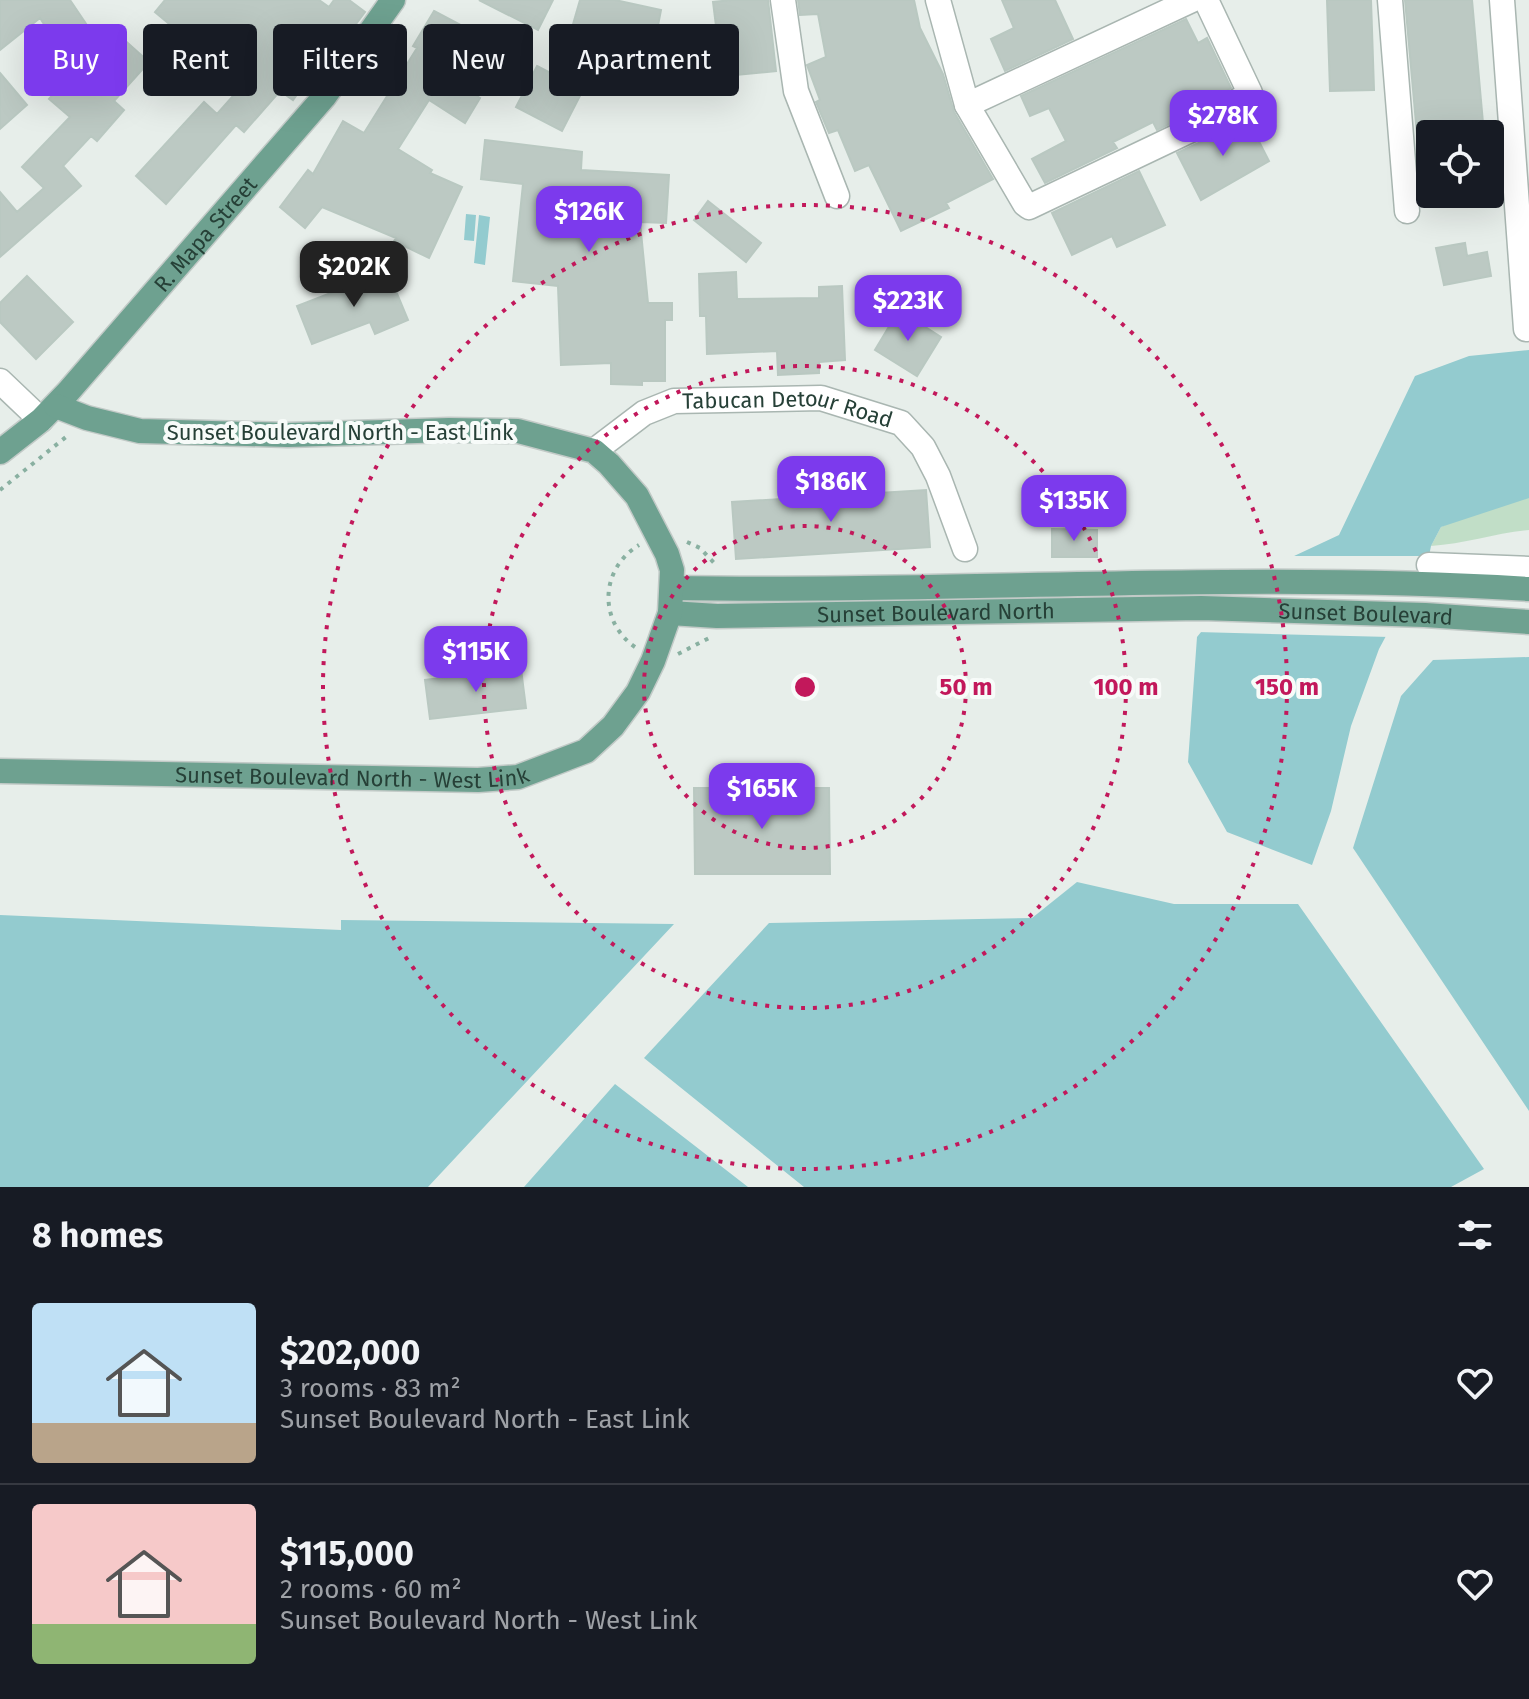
<!DOCTYPE html>
<meta charset="utf-8">
<style>
body{margin:0;font-family:"Fira Sans",sans-serif;background:#20242c;color:#f1f3f6;height:100vh;display:flex;flex-direction:column;font-size:30px;white-space:nowrap}
*{box-sizing:border-box;margin:0}
p{font-size:26px;color:#9ea1a6}
.icon{flex:none;width:44px;height:44px;fill:none;stroke:currentColor;stroke-width:2;stroke-linecap:round;stroke-linejoin:round}
.map{position:relative;height:1187px;overflow:hidden}
.details{display:flex;flex-direction:column;background:#171b24;flex:1}
.details>*{flex:none}
.guide{position:absolute;left:24px;top:24px;width:800px;height:72px;display:flex;gap:16px}
.fabs{position:absolute;left:1416px;top:120px;display:grid;gap:16px}
.fabs a{display:grid;place-items:center;width:88px;height:88px;border-radius:8px;background:#171b24;box-shadow:0 8px 32px #0002;font-size:40px}
.price{position:absolute;translate:-50% -68px;padding:0 18px;border-radius:16px;background:#7c3aed;color:#fff;font-size:26px;line-height:52px;filter:drop-shadow(0 2px 4px #0008)}
.price::after{content:'';position:absolute;left:50%;top:48px;width:24px;height:18px;margin-left:-12px;background:inherit;clip-path:polygon(0 0,100% 0,50% 100%)}
.price.current{background:#222;color:#fff}
ul{padding:0;list-style:none}
li{display:flex;align-items:center;gap:24px;height:200px;padding:0 32px}
li+li{border-top:2px solid #363941}
li span{display:grid;place-items:center;flex:none;width:224px;height:160px;border-radius:8px;color:#555}
li>.icon{margin-inline-start:auto}
span .icon{width:96px;height:96px;fill:#fffc;stroke-width:1}
li b{font-size:34px}
h2{display:flex;justify-content:space-between;align-items:center;height:96px;padding:0 32px;font-size:34px}
.tag{padding:0 28px;border-radius:8px;background:#171b24;box-shadow:0 8px 32px #0002;font-size:28px;line-height:72px}
.tag.current{background:#7c3aed;color:#fff}
.map>svg:first-child{display:block}
.green{fill:#c1dec7}
.water{fill:#93cbcf}
.pier{fill:#e7eeea}
.building{fill:#bcc9c3;stroke:#b9c8c1;stroke-width:2}
.lines{fill:none;stroke-linecap:round;stroke-linejoin:round}
.minor-casing{stroke:#a9b6b1;stroke-width:27}
.major-casing{stroke:#c2cac7;stroke-width:27}
.path{stroke:#89b0a1;stroke-width:4;stroke-dasharray:4 6;stroke-linecap:butt}
.minor{stroke:#fff;stroke-width:24}
.major{stroke:#6ea190;stroke-width:24}
.ring{fill:none;stroke:#c2185b;stroke-width:4;stroke-dasharray:4 8}
.labels{text-anchor:middle;stroke-width:8;stroke-linejoin:round;paint-order:stroke}
.street-label{font-size:22px;fill:#264037;stroke:#f7fbf9}
.centre{fill:#c2185b;stroke:#f7fbf9;stroke-width:4}
.ring-label{font-size:24px;text-anchor:middle;font-weight:bold;fill:#c2185b;stroke:#f7fbf9;stroke-width:8;stroke-linejoin:round;paint-order:stroke}
</style>
<div class="map">
<svg width="1529" height="1187" viewBox="0 0 1529 1187">
<rect width="100%" height="100%" fill="#e7eeea"/>
<path class="green" d="M 1529,485 L 1529,530 C 1496,533 1464,544 1431,546 L 1441,527 Z"/>
<path class="water" d="M 466,214 L 476,215 L 474,241 L 464,240 Z
M 479,215 L 490,217 L 485,265 L 474,263 Z
M 1529,350 L 1529,498 L 1441,527 L 1431,546 L 1429,556 L 1379,649 L 1351,726 L 1331,811 L 1312,865 L 1227,832 L 1188,762 L 1197,637 L 1243,580 L 1339,535 L 1415,376 L 1469,356 Z
M 1529,657 L 1529,1111 L 1353,848 L 1401,696 L 1433,660 Z
M 1077,882 L 1174,904 L 1298,904 L 1484,1169 L 1451,1187 L 804,1187 L 644,1058 L 769,923 L 1032,918 Z
M 0,915 L 341,930 L 341,920 L 674,924 L 428,1187 L 0,1187 Z
M 615,1084 L 748,1187 L 524,1187 Z"/>
<path class="pier" d="M 1285,556 L 1429,556 L 1429,565 L 1390,637 L 1197,632 L 1241,577 Z"/>
<path class="building" d="M 0,0 L 70,0 L 99,43 L 111,28 L 149,62 L 114,101 L 124,110 L 97,141 L 91,136 L 63,166 L 81,186 L 0,257 L 0,192 L 17,212 L 44,188 L 22,167 L 70,117 L 49,99 L 74,71 L 40,18 L 0,50 Z
M 165,0 L 319,0 L 329,7 L 334,0 L 349,0 L 365,12 L 341,44 L 336,40 L 293,100 L 280,91 L 244,132 L 236,125 L 166,204 L 136,176 L 204,102 L 217,114 L 241,87 L 201,54 L 174,82 L 153,63 L 180,33 L 155,12 Z
M 479,0 L 553,0 L 538,30 Z
M 580,0 L 615,0 L 661,10 L 654,46 L 594,33 L 587,58 L 565,52 Z
M 731,0 L 768,0 L 776,71 L 726,76 L 723,42 L 718,42 L 713,2 Z
M 798,0 L 914,0 L 920,28 L 943,74 L 954,112 L 993,179 L 946,203 L 949,208 L 901,231 L 869,165 L 855,171 L 838,130 L 829,133 L 816,102 L 820,100 L 807,65 L 826,57 L 818,14 L 800,15 Z
M 1002,0 L 1055,0 L 1073,39 L 1005,71 L 991,39 L 1014,28 Z
M 1327,0 L 1371,0 L 1374,90 L 1330,91 Z
M 1405,0 L 1472,0 L 1484,134 L 1417,134 Z
M 434,11 L 487,39 L 459,84 L 480,98 L 465,123 L 429,100 L 398,149 L 432,170 L 430,173 L 462,187 L 429,258 L 394,241 L 396,238 L 322,207 L 305,228 L 280,207 L 308,170 L 313,174 L 343,121 L 364,133 L 417,48 L 413,46 Z
M 1186,19 L 1198,43 L 1207,38 L 1231,88 L 1190,114 L 1157,130 L 1153,122 L 1113,142 L 1117,148 L 1045,183 L 1032,159 L 1066,141 L 1049,108 L 1030,116 L 1021,96 Z
M 537,66 L 583,90 L 562,131 L 516,107 Z
M 0,73 L 27,105 L 0,129 Z
M 1245,114 L 1269,161 L 1201,200 L 1177,153 L 1205,140 Z
M 485,140 L 582,152 L 581,170 L 669,175 L 666,223 L 640,222 L 648,303 L 672,303 L 672,320 L 665,320 L 665,381 L 642,381 L 642,385 L 611,384 L 611,363 L 561,365 L 558,286 L 513,281 L 523,184 L 481,179 Z
M 1139,171 L 1165,225 L 1117,247 L 1112,236 L 1072,255 L 1052,213 Z
M 708,201 L 761,243 L 746,262 L 694,220 Z
M 1465,243 L 1467,256 L 1487,252 L 1491,276 L 1444,285 L 1436,248 Z
M 388,272 L 408,320 L 375,334 L 370,322 L 312,344 L 297,306 L 341,289 L 342,291 Z
M 736,272 L 737,299 L 819,298 L 819,287 L 842,286 L 845,360 L 819,362 L 819,373 L 778,375 L 777,351 L 707,354 L 706,316 L 700,316 L 699,274 Z
M 27,276 L 73,322 L 36,359 L 0,322 L 0,303 Z
M 899,310 L 941,337 L 917,376 L 875,350 Z
M 926,490 L 930,547 L 736,559 L 732,502 Z
M 1052,529 L 1097,530 L 1097,557 L 1052,557 Z
M 521,669 L 526,708 L 430,719 L 425,680 Z
M 694,788 L 829,788 L 830,874 L 695,874 Z"/>
<g class="lines">
<g class="minor-casing">
<g id="minor">
<path d="M 783,0 L 796,91 L 837,196"/>
<path d="M 938,0 L 967,105 L 1025,204 L 1029,207 L 1197,127 L 1250,93 L 1206,0"/>
<path d="M 1390,0 L 1407,211"/>
<path d="M 1502,0 L 1526,329"/>
<path d="M 967,105 L 1192,0"/>
<path d="M 0,381 L 41,420"/>
<path id="s1" d="M 594,451 L 644,413 L 674,401 L 821,398 L 901,423 L 923,447 L 938,476 L 965,549"/>
<path d="M 1429,565 L 1529,569"/>
</g>
</g>
<g class="major-casing">
<g id="major">
<path id="s2" d="M 0,452 L 41,420 L 68,392 L 324,97 L 393,0"/>
<path d="M 672,588 C 958,593 1243,571 1529,589"/>
<path id="s3" d="M 670,613 L 717,616 L 1201,608 L 1425,615 L 1529,622"/>
<path id="s4" d="M 0,771 L 478,780 L 518,777 L 586,751 L 613,726 L 638,692 L 653,661 L 670,613 L 672,570 L 667,554 L 637,496 L 609,464 L 594,451 L 518,431 L 449,430 L 288,435 L 140,431 L 87,418 L 56,406"/>
</g>
</g>
<path class="path" d="M 0,490 L 66,437 L 71,437
M 687,542 L 700,548 L 717,566
M 635,647 C 598,621 600,569 639,545
M 678,654 L 709,638"/>
<use href="#minor" class="minor"/>
<use href="#major" class="major"/>
</g>
<g class="ring">
<circle cx="805" cy="687" r="161"/>
<circle cx="805" cy="687" r="321"/>
<circle cx="805" cy="687" r="482"/>
</g>
<g class="labels">
<g class="street-label">
<text dy="8" stroke="none"><textPath href="#s2" startOffset="300">R. Mapa Street</textPath></text>
<text dy="8" stroke="none"><textPath href="#s1" startOffset="210">Tabucan Detour Road</textPath></text>
<text x="340" y="440">Sunset Boulevard North - East Link</text>
<text dy="8" stroke="none"><textPath href="#s3" startOffset="266">Sunset Boulevard North</textPath></text>
<text dy="8" stroke="none"><textPath href="#s3" startOffset="696">Sunset Boulevard</textPath></text>
<text dy="8" stroke="none"><textPath href="#s4" startOffset="352">Sunset Boulevard North - West Link</textPath></text>
</g>
</g>
<circle cx="805" cy="687" r="12" class="centre"/>
<g class="ring-label">
<text x="966" y="695">50 m</text>
<text x="1126" y="695">100 m</text>
<text x="1287" y="695">150 m</text>
</g>
</svg>
<div class="fabs">
<a><svg class="icon" aria-label="locate" viewBox="0 0 24 24"><circle cx="12" cy="12" r="6"/><path d="M12 2v4M12 18v4M2 12h4M18 12h4"/></svg></a>
</div>
<b class="price" style="left:1223px;top:158px">$278K</b>
<b class="price" style="left:589px;top:254px">$126K</b>
<b class="price current" style="left:354px;top:309px">$202K</b>
<b class="price" style="left:908px;top:343px">$223K</b>
<b class="price" style="left:831px;top:524px">$186K</b>
<b class="price" style="left:1074px;top:543px">$135K</b>
<b class="price" style="left:476px;top:694px">$115K</b>
<b class="price" style="left:762px;top:831px">$165K</b>
<div class="guide">
<a class="tag current">Buy</a>
<a class="tag">Rent</a>
<a class="tag">Filters</a>
<a class="tag">New</a>
<a class="tag">Apartment</a>
</div>
</div>
<section class="details">
<h2>8 homes<svg class="icon" aria-label="filters" viewBox="0 0 24 24"><path d="M4 7h16M4 17h16"/><circle cx="9" cy="7" r="2"/><circle cx="15" cy="17" r="2"/></svg></h2>
<ul>
<li><span style="background:linear-gradient(#bfe0f5 75%,#b9a48a 0)"><svg class="icon" aria-label="home" viewBox="0 0 24 24"><path d="M3 11l9-7 9 7M6 9v11h12V9"/></svg></span><div><b>$202,000</b><p>3 rooms · 83 m²</p><p>Sunset Boulevard North - East Link</p></div><svg class="icon" aria-label="heart" viewBox="0 0 24 24"><path d="M12 20l-8-8c-3-5 5-10 8-4 3-6 11-1 8 4z"/></svg></li>
<li><span style="background:linear-gradient(#f6c9c9 75%,#8fb573 0)"><svg class="icon" aria-label="home" viewBox="0 0 24 24"><path d="M3 11l9-7 9 7M6 9v11h12V9"/></svg></span><div><b>$115,000</b><p>2 rooms · 60 m²</p><p>Sunset Boulevard North - West Link</p></div><svg class="icon" aria-label="heart" viewBox="0 0 24 24"><path d="M12 20l-8-8c-3-5 5-10 8-4 3-6 11-1 8 4z"/></svg></li>
</ul>
</section>
